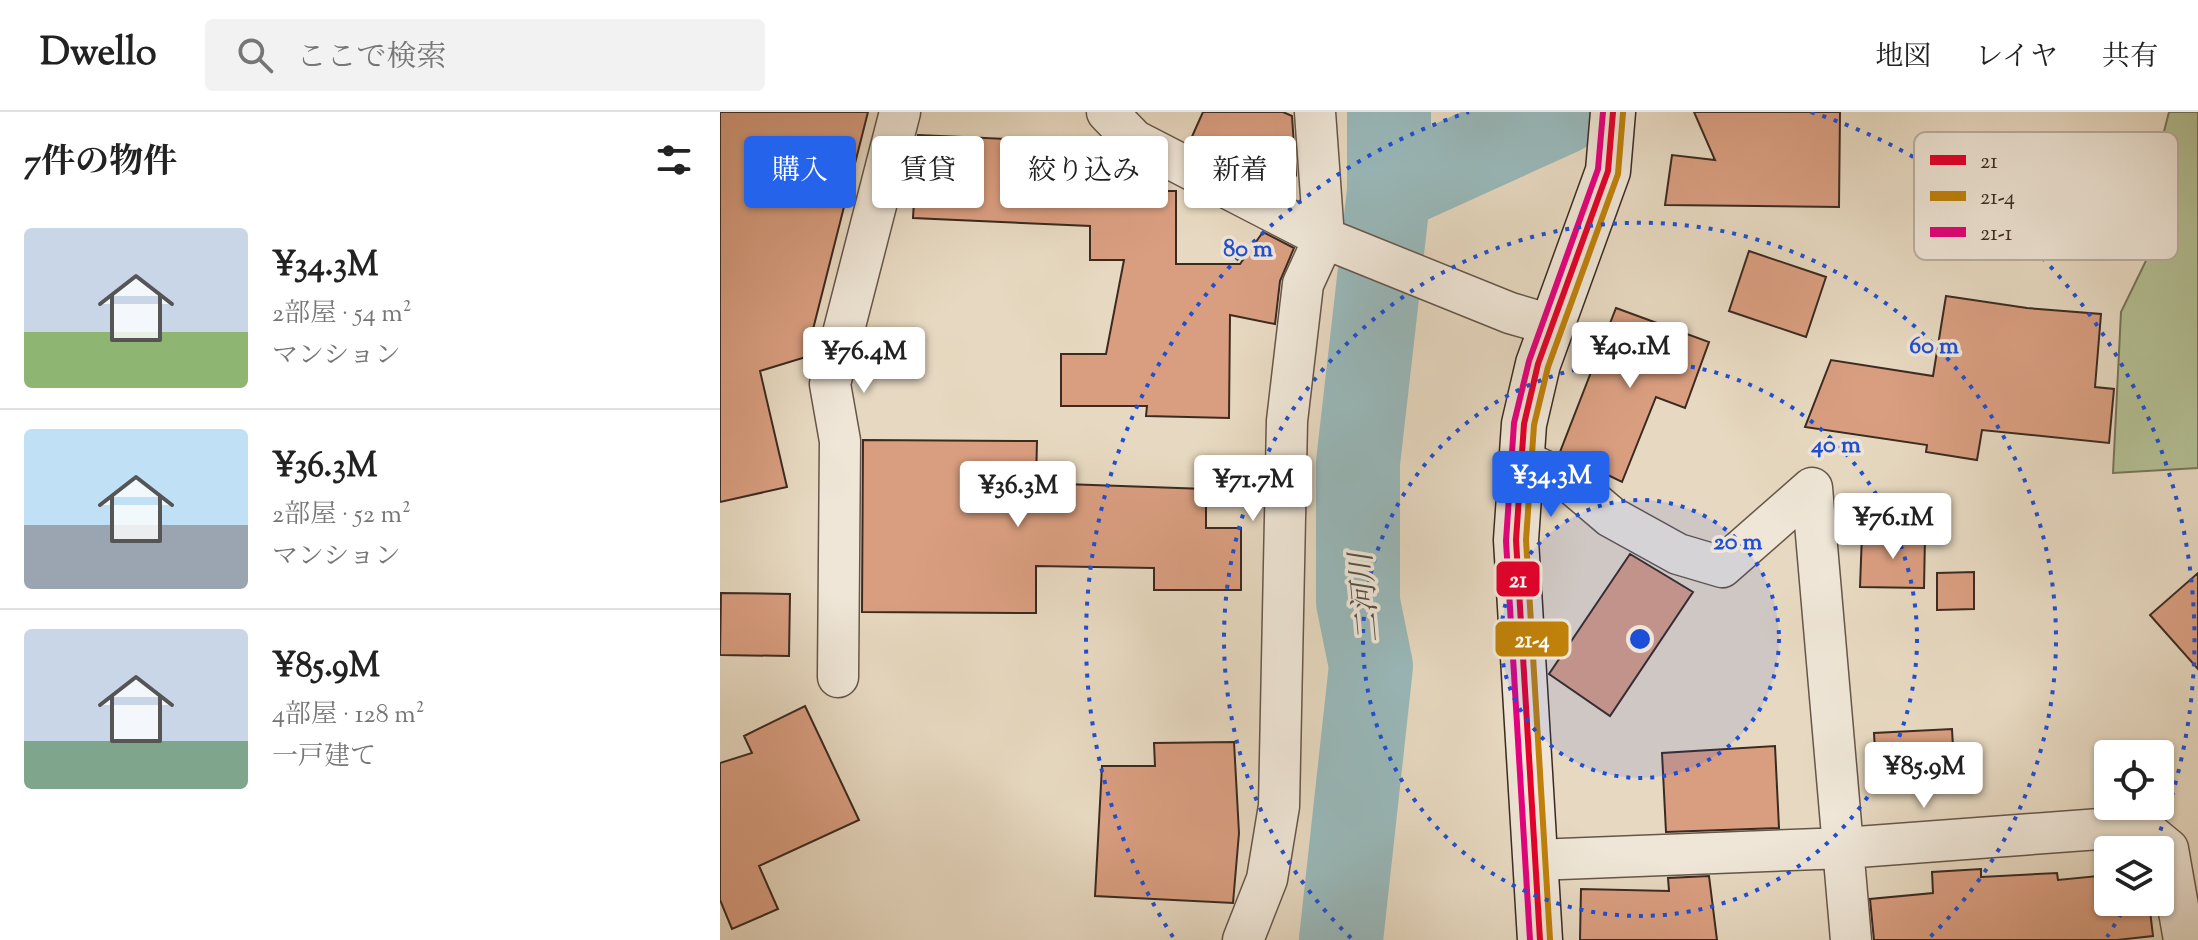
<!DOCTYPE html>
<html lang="ja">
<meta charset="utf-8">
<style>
body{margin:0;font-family:"Sorts Mill Goudy","Noto Serif JP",serif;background:#f2f2f2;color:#222;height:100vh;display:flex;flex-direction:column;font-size:30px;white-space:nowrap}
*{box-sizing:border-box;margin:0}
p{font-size:26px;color:#767676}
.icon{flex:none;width:44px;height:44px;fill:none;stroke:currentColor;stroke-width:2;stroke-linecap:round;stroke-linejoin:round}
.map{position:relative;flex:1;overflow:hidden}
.side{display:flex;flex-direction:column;background:#fff;width:720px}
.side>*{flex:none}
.top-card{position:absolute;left:24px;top:24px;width:760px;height:72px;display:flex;gap:16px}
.buttons{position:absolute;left:1374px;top:628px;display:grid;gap:16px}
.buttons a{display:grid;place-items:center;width:80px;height:80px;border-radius:8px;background:#fff;box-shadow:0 2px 6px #0004;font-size:40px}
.price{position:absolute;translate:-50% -68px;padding:0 18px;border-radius:8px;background:#fff;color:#222;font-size:26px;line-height:52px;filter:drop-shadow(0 2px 4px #0008)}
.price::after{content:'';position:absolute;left:50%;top:48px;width:24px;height:18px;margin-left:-12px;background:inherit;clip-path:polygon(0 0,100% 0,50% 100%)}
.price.active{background:#2563eb;color:#fff}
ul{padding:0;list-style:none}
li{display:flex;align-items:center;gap:24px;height:200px;padding:0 24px}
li+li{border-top:2px solid #e0e0e0}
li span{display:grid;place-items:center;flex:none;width:224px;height:160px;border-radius:8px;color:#555}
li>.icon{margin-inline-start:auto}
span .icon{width:96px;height:96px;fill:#fffc;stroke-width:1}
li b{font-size:34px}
h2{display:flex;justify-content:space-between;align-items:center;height:96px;padding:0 24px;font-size:34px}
.tag{padding:0 28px;border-radius:8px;background:#fff;box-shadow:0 2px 6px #0004;font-size:28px;line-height:72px}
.tag.active{background:#2563eb;color:#fff}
header{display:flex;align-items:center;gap:48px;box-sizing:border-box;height:112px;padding:0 40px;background:#fff;border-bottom:2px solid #e0e0e0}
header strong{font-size:38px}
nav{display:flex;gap:44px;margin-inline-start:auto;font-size:28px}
.search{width:560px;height:72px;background:#f2f2f2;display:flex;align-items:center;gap:20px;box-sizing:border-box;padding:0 28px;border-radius:8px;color:#767676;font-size:30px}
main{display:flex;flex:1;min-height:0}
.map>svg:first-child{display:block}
.green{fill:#b3c094;stroke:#77755a;stroke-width:2}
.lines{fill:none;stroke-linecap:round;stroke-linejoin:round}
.river{stroke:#99b9bb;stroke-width:84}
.building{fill:#d99e80;stroke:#3b2a21;stroke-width:2}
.street-casing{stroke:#665649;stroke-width:43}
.secondary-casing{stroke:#3b2a21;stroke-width:47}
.street{stroke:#efe6d7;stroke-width:40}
.secondary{stroke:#efe6d7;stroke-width:44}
.bus-1-casing{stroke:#efe6d7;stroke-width:12}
.bus-2-casing{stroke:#efe6d7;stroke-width:12}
.bus-3-casing{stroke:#efe6d7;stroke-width:12}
.bus-1{stroke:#e4002b;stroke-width:6}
.bus-2{stroke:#bf810a;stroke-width:6}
.bus-3{stroke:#e5007d;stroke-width:6}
.ring{fill:none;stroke:#1d4ed8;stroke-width:4;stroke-dasharray:4 8}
.labels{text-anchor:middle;stroke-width:7;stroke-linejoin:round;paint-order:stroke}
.water-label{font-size:30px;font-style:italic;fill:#524e48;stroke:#efe6d7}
.key{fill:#efe6d7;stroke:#b9aea0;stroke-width:2}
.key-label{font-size:22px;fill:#3b2a21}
.centre{fill:#1d4ed8;stroke:#efe6d7;stroke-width:4}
.ring-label{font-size:24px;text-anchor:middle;font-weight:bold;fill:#1d4ed8;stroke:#efe6d7;stroke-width:7;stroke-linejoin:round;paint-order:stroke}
.line-badge{stroke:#efe6d7;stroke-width:3}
.badge-label{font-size:22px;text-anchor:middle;font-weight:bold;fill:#fff}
</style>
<header>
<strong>Dwello</strong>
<div class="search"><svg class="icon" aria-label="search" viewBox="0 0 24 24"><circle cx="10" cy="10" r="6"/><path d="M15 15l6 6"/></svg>ここで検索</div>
<nav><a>地図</a><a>レイヤ</a><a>共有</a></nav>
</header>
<main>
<section class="side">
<h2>7件の物件<svg class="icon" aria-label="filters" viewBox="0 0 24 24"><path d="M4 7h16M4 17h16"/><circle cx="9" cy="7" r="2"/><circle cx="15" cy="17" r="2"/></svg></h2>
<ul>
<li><span style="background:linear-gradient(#c9d6e8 65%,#8fb573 0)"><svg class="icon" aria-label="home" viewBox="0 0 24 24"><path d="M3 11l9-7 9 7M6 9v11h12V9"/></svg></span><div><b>¥34.3M</b><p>2部屋 · 54 m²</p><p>マンション</p></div></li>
<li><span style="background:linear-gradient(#bfe0f5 60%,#9aa5b1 0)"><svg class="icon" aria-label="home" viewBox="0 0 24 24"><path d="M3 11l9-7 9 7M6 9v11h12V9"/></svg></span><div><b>¥36.3M</b><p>2部屋 · 52 m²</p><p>マンション</p></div></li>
<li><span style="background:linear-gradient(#c9d6e8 70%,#7fa58c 0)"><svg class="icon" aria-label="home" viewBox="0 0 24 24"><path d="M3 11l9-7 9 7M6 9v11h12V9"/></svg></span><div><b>¥85.9M</b><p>4部屋 · 128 m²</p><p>一戸建て</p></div></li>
</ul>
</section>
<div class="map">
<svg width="1478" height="828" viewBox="0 0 1478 828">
<rect width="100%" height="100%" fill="#e7d9c1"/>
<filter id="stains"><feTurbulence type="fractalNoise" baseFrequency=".0025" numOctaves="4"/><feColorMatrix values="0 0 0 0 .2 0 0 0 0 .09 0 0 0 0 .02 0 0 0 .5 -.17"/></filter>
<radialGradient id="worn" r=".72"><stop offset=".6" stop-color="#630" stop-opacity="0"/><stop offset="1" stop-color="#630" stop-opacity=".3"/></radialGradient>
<path class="green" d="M 1449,0 L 1478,0 L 1478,356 L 1393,361 L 1401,200 L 1438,124 L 1438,43 Z"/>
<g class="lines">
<path class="river" d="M 669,79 L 843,0
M 621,828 L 651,554 L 638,490 L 638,351 L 669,79 L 669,0"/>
</g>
<path class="building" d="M 0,0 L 148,0 L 86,245 L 40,259 L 67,375 L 0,390 Z
M 483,0 L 563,0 L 572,4 L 576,63 L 572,73 L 470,29 Z
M 974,0 L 1120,0 L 1119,95 L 945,93 L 952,43 L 995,48 Z
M 198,23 L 332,29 L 330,79 L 456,79 L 456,152 L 520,152 L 543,120 L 574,136 L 560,169 L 555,212 L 510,203 L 509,306 L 426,304 L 427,294 L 341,294 L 341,242 L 386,242 L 404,148 L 370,148 L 370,114 L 193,106 Z
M 1029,139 L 1106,165 L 1086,225 L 1009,199 Z
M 1226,184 L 1307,196 L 1381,202 L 1375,275 L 1394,277 L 1389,331 L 1262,318 L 1257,348 L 1206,340 L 1207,333 L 1085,315 L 1111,248 L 1213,264 Z
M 896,196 L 989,230 L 965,296 L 936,285 L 902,370 L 840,340 Z
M 143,328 L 317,329 L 316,371 L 486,377 L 486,416 L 521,416 L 521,478 L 434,478 L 434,456 L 316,454 L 316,501 L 142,500 Z
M 1142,422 L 1205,424 L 1204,476 L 1140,475 Z
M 910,442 L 973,480 L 890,604 L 829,562 Z
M 1254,460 L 1254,497 L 1217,498 L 1217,461 Z
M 1478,461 L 1478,557 L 1430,503 Z
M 1,481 L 70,482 L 69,544 L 0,543 Z
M 85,594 L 139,708 L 39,754 L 58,797 L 12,817 L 0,788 L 0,651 L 32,641 L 24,624 Z
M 1232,617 L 1235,671 L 1157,674 L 1154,621 Z
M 514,630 L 519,721 L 513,791 L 375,784 L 382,654 L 435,654 L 434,631 Z
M 1055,634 L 1059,716 L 946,720 L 942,641 Z
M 1261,757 L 1261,765 L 1337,761 L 1338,768 L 1388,763 L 1388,790 L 1429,790 L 1433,824 L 1397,828 L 1154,828 L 1150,787 L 1213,781 L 1212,760 Z
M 989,764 L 997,828 L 860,828 L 861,777 L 949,779 L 948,766 Z"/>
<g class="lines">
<g class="street-casing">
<path id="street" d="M 387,0 L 414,28 L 604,126 L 790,201 L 831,213
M 801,348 L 851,371 L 891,405 L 958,442 L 1002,455 L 1092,376 L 1131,828
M 118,565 L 120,329 L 110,272 L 180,0
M 815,748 L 1124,736 L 1420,714 L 1448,737 L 1464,828
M 523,828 L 547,767 L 559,694 L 567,309 L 583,172 L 604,126 L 595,0"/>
</g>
<g class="secondary-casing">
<path id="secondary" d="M 820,828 L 796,428 L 804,312 L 818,252 L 888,59 L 893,0"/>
</g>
<use href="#street" class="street"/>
<use href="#secondary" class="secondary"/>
<g class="bus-1-casing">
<path id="bus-1" d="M 820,828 L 796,428 L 804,312 L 818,252 L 888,59 L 893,0"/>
</g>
<g class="bus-2-casing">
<path id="bus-2" d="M 830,827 L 806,428 L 814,313 L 828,255 L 898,62 L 903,1"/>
</g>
<g class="bus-3-casing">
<path id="bus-3" d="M 810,828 L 786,429 L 794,311 L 809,249 L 878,57 L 883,0"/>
</g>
<use href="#bus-1" class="bus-1"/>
<use href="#bus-2" class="bus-2"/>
<use href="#bus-3" class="bus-3"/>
</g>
<circle cx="920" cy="527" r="139" fill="#1d4ed8" fill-opacity=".12"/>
<g class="ring">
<circle cx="920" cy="527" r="139"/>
<circle cx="920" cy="527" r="277"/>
<path d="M631 826A416 416 0 1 1 1209 826"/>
<path d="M1407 791A554 554 0 0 1 1387 825M453 825A554 554 0 0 1 749 0M1091 0A554 554 0 0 1 1434 735"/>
</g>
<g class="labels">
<g class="water-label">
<text transform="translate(644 486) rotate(-95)" y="10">二河川</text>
</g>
</g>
<rect x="1194" y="20" width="264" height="128" rx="12" class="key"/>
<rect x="1210" y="43" width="36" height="10" fill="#e4002b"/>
<rect x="1210" y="79" width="36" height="10" fill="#bf810a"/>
<rect x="1210" y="115" width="36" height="10" fill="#e5007d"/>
<g class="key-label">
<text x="1260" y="56">21</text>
<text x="1260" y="92">21-4</text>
<text x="1260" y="128">21-1</text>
</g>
<circle cx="920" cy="527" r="12" class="centre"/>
<g class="ring-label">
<text x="528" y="144">80 m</text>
<text x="1214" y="241">60 m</text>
<text x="1116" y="340">40 m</text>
<text x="1018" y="437">20 m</text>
</g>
<g class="line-badge">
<rect x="775" y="448" width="46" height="38" rx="8" fill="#e4002b"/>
<rect x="774" y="508" width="76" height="38" rx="8" fill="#bf810a"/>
</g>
<g class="badge-label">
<text x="798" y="475">21</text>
<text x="812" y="535">21-4</text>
</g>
<rect width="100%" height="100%" filter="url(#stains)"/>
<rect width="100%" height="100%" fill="url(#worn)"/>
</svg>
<div class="buttons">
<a><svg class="icon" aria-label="locate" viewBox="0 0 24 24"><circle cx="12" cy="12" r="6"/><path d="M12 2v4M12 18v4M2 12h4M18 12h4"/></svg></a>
<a><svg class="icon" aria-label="layers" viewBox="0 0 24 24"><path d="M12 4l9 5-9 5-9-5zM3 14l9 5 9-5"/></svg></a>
</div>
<b class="price" style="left:910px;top:278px">¥40.1M</b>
<b class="price" style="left:144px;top:283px">¥76.4M</b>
<b class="price active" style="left:831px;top:407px">¥34.3M</b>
<b class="price" style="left:533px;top:411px">¥71.7M</b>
<b class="price" style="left:298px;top:417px">¥36.3M</b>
<b class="price" style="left:1173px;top:449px">¥76.1M</b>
<b class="price" style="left:1204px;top:698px">¥85.9M</b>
<div class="top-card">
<a class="tag active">購入</a>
<a class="tag">賃貸</a>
<a class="tag">絞り込み</a>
<a class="tag">新着</a>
</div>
</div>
</main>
